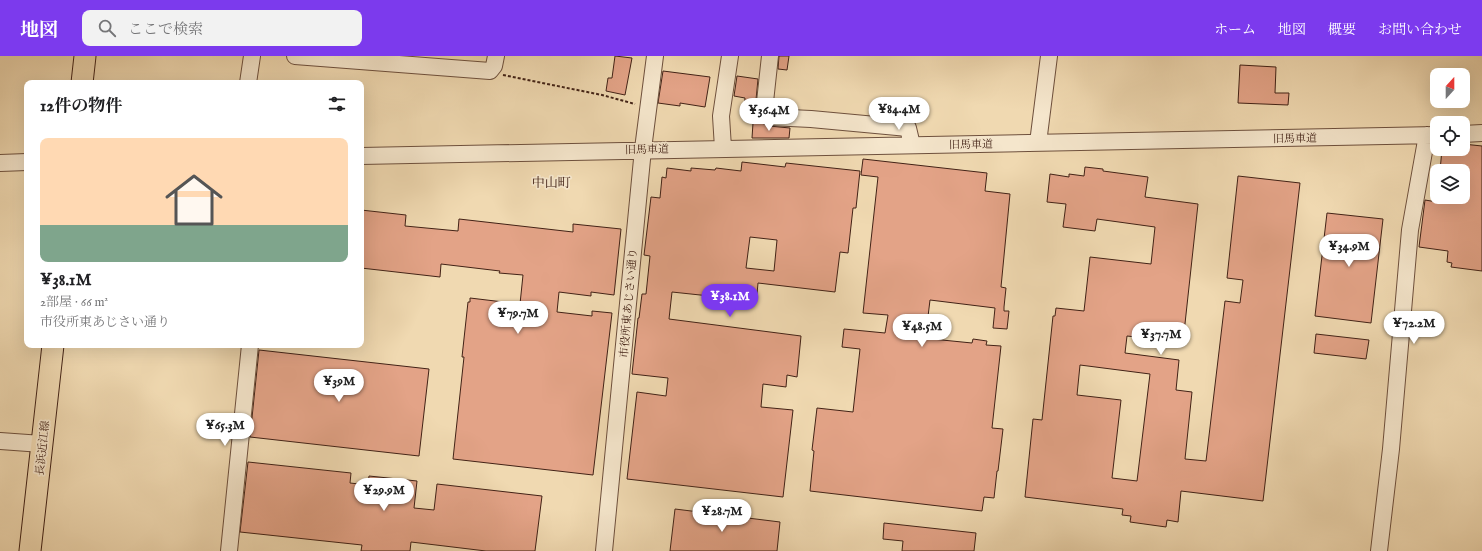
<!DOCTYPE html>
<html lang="ja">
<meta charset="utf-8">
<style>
body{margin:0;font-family:"IM FELL English","Noto Serif JP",serif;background:#f2f2f2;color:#202124;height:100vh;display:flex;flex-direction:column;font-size:15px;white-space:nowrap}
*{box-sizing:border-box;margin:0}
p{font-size:13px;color:#757577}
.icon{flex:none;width:22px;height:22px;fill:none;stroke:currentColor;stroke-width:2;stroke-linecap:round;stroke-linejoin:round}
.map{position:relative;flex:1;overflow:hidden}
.details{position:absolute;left:24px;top:24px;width:340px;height:268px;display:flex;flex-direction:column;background:#fff;border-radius:8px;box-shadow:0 4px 16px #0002}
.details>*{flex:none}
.needle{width:26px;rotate:21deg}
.tools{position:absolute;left:1430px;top:12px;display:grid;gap:8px}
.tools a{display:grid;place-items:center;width:40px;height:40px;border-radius:8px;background:#fff;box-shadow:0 4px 16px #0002;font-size:20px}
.price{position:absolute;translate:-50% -34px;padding:0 9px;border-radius:14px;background:#fff;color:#222;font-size:13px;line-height:26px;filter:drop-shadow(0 1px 2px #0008)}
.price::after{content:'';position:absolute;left:50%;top:24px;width:12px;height:9px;margin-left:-6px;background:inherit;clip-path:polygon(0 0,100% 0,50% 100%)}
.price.current{background:#7c3aed;color:#fff}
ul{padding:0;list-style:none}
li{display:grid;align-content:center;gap:8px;height:212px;padding:0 16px}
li+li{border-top:1px solid #e0e0e0}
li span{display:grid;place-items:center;height:124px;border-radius:8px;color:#555}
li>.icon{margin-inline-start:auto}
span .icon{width:72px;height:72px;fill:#fffc;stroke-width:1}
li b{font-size:17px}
h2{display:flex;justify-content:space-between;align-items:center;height:48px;padding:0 16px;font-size:17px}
header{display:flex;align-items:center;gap:24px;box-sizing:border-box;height:56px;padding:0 20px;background:#7c3aed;color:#fff}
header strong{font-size:19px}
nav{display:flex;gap:22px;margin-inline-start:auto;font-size:14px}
.search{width:280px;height:36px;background:#f2f2f2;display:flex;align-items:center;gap:10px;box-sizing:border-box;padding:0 14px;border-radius:8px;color:#757577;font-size:15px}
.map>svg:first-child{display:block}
.building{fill:#e3a387;stroke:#422216;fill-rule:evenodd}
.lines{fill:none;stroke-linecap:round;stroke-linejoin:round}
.minor-casing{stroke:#6e503d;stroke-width:18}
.major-casing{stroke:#422216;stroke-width:23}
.path{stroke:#422216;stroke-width:2;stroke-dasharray:3 2;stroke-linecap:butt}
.minor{stroke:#f5e6cc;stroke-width:16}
.major{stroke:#f0d9b1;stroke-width:21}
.labels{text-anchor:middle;stroke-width:3.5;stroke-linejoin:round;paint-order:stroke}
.street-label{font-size:11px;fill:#422216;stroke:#f5e6cc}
.quarter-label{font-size:13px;fill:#422216;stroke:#f5e6cc}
</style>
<header>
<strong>地図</strong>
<div class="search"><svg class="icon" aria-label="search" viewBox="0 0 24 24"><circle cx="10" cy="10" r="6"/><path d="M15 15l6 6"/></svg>ここで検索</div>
<nav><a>ホーム</a><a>地図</a><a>概要</a><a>お問い合わせ</a></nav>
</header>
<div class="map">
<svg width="1482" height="495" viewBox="0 0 1482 495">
<rect width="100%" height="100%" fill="#f0d9b1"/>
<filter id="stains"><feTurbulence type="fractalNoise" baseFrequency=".005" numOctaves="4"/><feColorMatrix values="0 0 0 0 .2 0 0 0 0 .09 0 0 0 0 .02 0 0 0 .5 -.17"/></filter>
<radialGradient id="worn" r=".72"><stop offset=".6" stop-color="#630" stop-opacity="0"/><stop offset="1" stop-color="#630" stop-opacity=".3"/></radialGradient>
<path class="building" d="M 615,0 L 632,2 L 625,39 L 606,35 L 608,22 L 612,22 Z
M 779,0 L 789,0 L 787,14 L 778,13 Z
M 1240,9 L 1276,11 L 1275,37 L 1289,37 L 1288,49 L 1238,47 Z
M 663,15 L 710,21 L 705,51 L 680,47 L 680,50 L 658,47 Z
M 737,20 L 758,23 L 755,54 L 744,53 L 745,42 L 734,40 Z
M 753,67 L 762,67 L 769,70 L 790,72 L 789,82 L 752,82 Z
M 1463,88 L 1482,90 L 1482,215 L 1451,211 L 1452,207 L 1447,206 L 1448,195 L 1419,191 L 1425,144 L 1437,146 L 1437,141 L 1463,141 L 1463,115 L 1440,115 L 1442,93 L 1463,93 Z
M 863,103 L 987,117 L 985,135 L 1010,138 L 1001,231 L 1006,232 L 1004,251 L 1004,255 L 1009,255 L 1007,273 L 993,272 L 995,252 L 930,244 L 926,277 L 932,278 L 932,283 L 972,287 L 973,283 L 987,285 L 986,289 L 1001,290 L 992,372 L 1003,373 L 998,415 L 997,415 L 994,442 L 984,441 L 982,455 L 810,435 L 814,395 L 812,394 L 817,352 L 853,356 L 860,293 L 842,291 L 844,273 L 885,277 L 888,259 L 863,257 L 878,121 L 861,119 Z
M 742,106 L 785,111 L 786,107 L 860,115 L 856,152 L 853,152 L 848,197 L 840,196 L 835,236 L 758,227 L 757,238 L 720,234 L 719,241 L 672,236 L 669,263 L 801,280 L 797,321 L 787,319 L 786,331 L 763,328 L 761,351 L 793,354 L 783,441 L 627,423 L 637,336 L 666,340 L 668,322 L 632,318 L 638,262 L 639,262 L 642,238 L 646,238 L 650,200 L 644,199 L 651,141 L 660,142 L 662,121 L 666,122 L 667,112 L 691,115 L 691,112 L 715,114 L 716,112 L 741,115 ZM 750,181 L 777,184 L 774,215 L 746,212 Z
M 1085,111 L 1103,113 L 1103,115 L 1148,121 L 1145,141 L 1198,148 L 1183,286 L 1127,280 L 1125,297 L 1179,304 L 1176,334 L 1192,336 L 1185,403 L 1206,405 L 1225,245 L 1240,247 L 1243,224 L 1227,222 L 1238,120 L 1300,127 L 1263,445 L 1181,435 L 1178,466 L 1167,464 L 1166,471 L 1130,466 L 1131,460 L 1122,459 L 1123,453 L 1025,441 L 1033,363 L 1042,364 L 1053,260 L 1055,260 L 1056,252 L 1084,255 L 1090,201 L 1151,208 L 1155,171 L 1097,163 L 1095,175 L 1063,171 L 1066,148 L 1047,146 L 1050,118 L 1069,121 L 1069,118 L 1084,120 ZM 1080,309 L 1150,318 L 1137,425 L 1112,422 L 1121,344 L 1077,339 Z
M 361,154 L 406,159 L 405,170 L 458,175 L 459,163 L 573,176 L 573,168 L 621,173 L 614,239 L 591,236 L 591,240 L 559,236 L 557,256 L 592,260 L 592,255 L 612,257 L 593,419 L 453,403 L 464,301 L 462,301 L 468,246 L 470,246 L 470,242 L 520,248 L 523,219 L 499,217 L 500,215 L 441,208 L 440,221 L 361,212 Z
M 1327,157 L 1383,163 L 1371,267 L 1315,260 Z
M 1316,278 L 1369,284 L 1366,303 L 1314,297 Z
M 259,294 L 429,313 L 419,400 L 250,381 Z
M 248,406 L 351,417 L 350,427 L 368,429 L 369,420 L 417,425 L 414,452 L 434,454 L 437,428 L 542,440 L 535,495 L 486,495 L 411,486 L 410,495 L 361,495 L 362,489 L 240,476 Z
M 675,453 L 780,466 L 777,495 L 670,495 Z
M 884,467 L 976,477 L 974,495 L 902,495 L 903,485 L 883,483 Z"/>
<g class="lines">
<g class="minor-casing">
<path id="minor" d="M 295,0 L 490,15 L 494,10 L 496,0
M 770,0 L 764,55 L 769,61 L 811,63 L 908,72 L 912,89
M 248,27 L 252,0
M 1463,78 L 1482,77
M 1038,87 L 1049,0
M 723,92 L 721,60 L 730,0
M 361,100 L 1437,79
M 0,107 L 27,106
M 0,385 L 42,388
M 229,495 L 250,289
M 604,495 L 643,93 L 655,0
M 1379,495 L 1391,393 L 1410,174 L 1427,79"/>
</g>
<g class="major-casing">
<path id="major" d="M 82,27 L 85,0
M 30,495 L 53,289"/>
</g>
<path class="path" d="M 503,19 L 602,39 L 635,48"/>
<use href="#minor" class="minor"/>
<use href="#major" class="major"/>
</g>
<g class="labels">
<g class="street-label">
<text transform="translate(1295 82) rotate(-1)" y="4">旧馬車道</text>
<text transform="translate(971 88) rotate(-1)" y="4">旧馬車道</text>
<text transform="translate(647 93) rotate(-1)" y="4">旧馬車道</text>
<text transform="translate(628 247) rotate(-85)" y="4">市役所東あじさい通り</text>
<text transform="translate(42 392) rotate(-84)" y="4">長浜近江線</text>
</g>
<g class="quarter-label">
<text x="551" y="131">中山町</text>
</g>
</g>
<rect width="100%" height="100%" filter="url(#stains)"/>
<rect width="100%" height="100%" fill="url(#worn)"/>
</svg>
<div class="tools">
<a><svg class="needle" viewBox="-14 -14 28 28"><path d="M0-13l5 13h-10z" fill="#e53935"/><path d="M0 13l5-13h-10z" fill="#757577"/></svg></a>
<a><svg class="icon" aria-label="locate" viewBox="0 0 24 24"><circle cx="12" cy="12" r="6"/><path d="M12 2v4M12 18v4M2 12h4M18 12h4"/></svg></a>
<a><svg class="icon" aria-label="layers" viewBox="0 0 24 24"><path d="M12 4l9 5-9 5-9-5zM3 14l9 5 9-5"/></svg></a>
</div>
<b class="price" style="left:899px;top:75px">¥84.4M</b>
<b class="price" style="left:769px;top:76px">¥36.4M</b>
<b class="price" style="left:1349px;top:212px">¥34.9M</b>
<b class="price current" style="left:730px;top:262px">¥38.1M</b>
<b class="price" style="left:518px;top:279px">¥79.7M</b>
<b class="price" style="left:1414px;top:289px">¥72.2M</b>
<b class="price" style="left:922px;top:292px">¥48.5M</b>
<b class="price" style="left:1161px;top:300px">¥37.7M</b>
<b class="price" style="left:339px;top:347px">¥39M</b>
<b class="price" style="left:225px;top:391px">¥65.3M</b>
<b class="price" style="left:384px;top:456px">¥29.9M</b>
<b class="price" style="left:722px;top:477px">¥28.7M</b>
<section class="details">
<h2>12件の物件<svg class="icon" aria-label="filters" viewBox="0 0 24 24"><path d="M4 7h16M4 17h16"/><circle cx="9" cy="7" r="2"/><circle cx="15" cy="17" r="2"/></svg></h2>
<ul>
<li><span style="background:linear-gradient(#ffd9b3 70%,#7fa58c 0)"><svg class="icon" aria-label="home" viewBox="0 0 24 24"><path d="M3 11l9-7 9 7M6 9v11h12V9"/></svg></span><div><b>¥38.1M</b><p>2部屋 · 66 m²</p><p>市役所東あじさい通り</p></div></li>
</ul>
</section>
</div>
